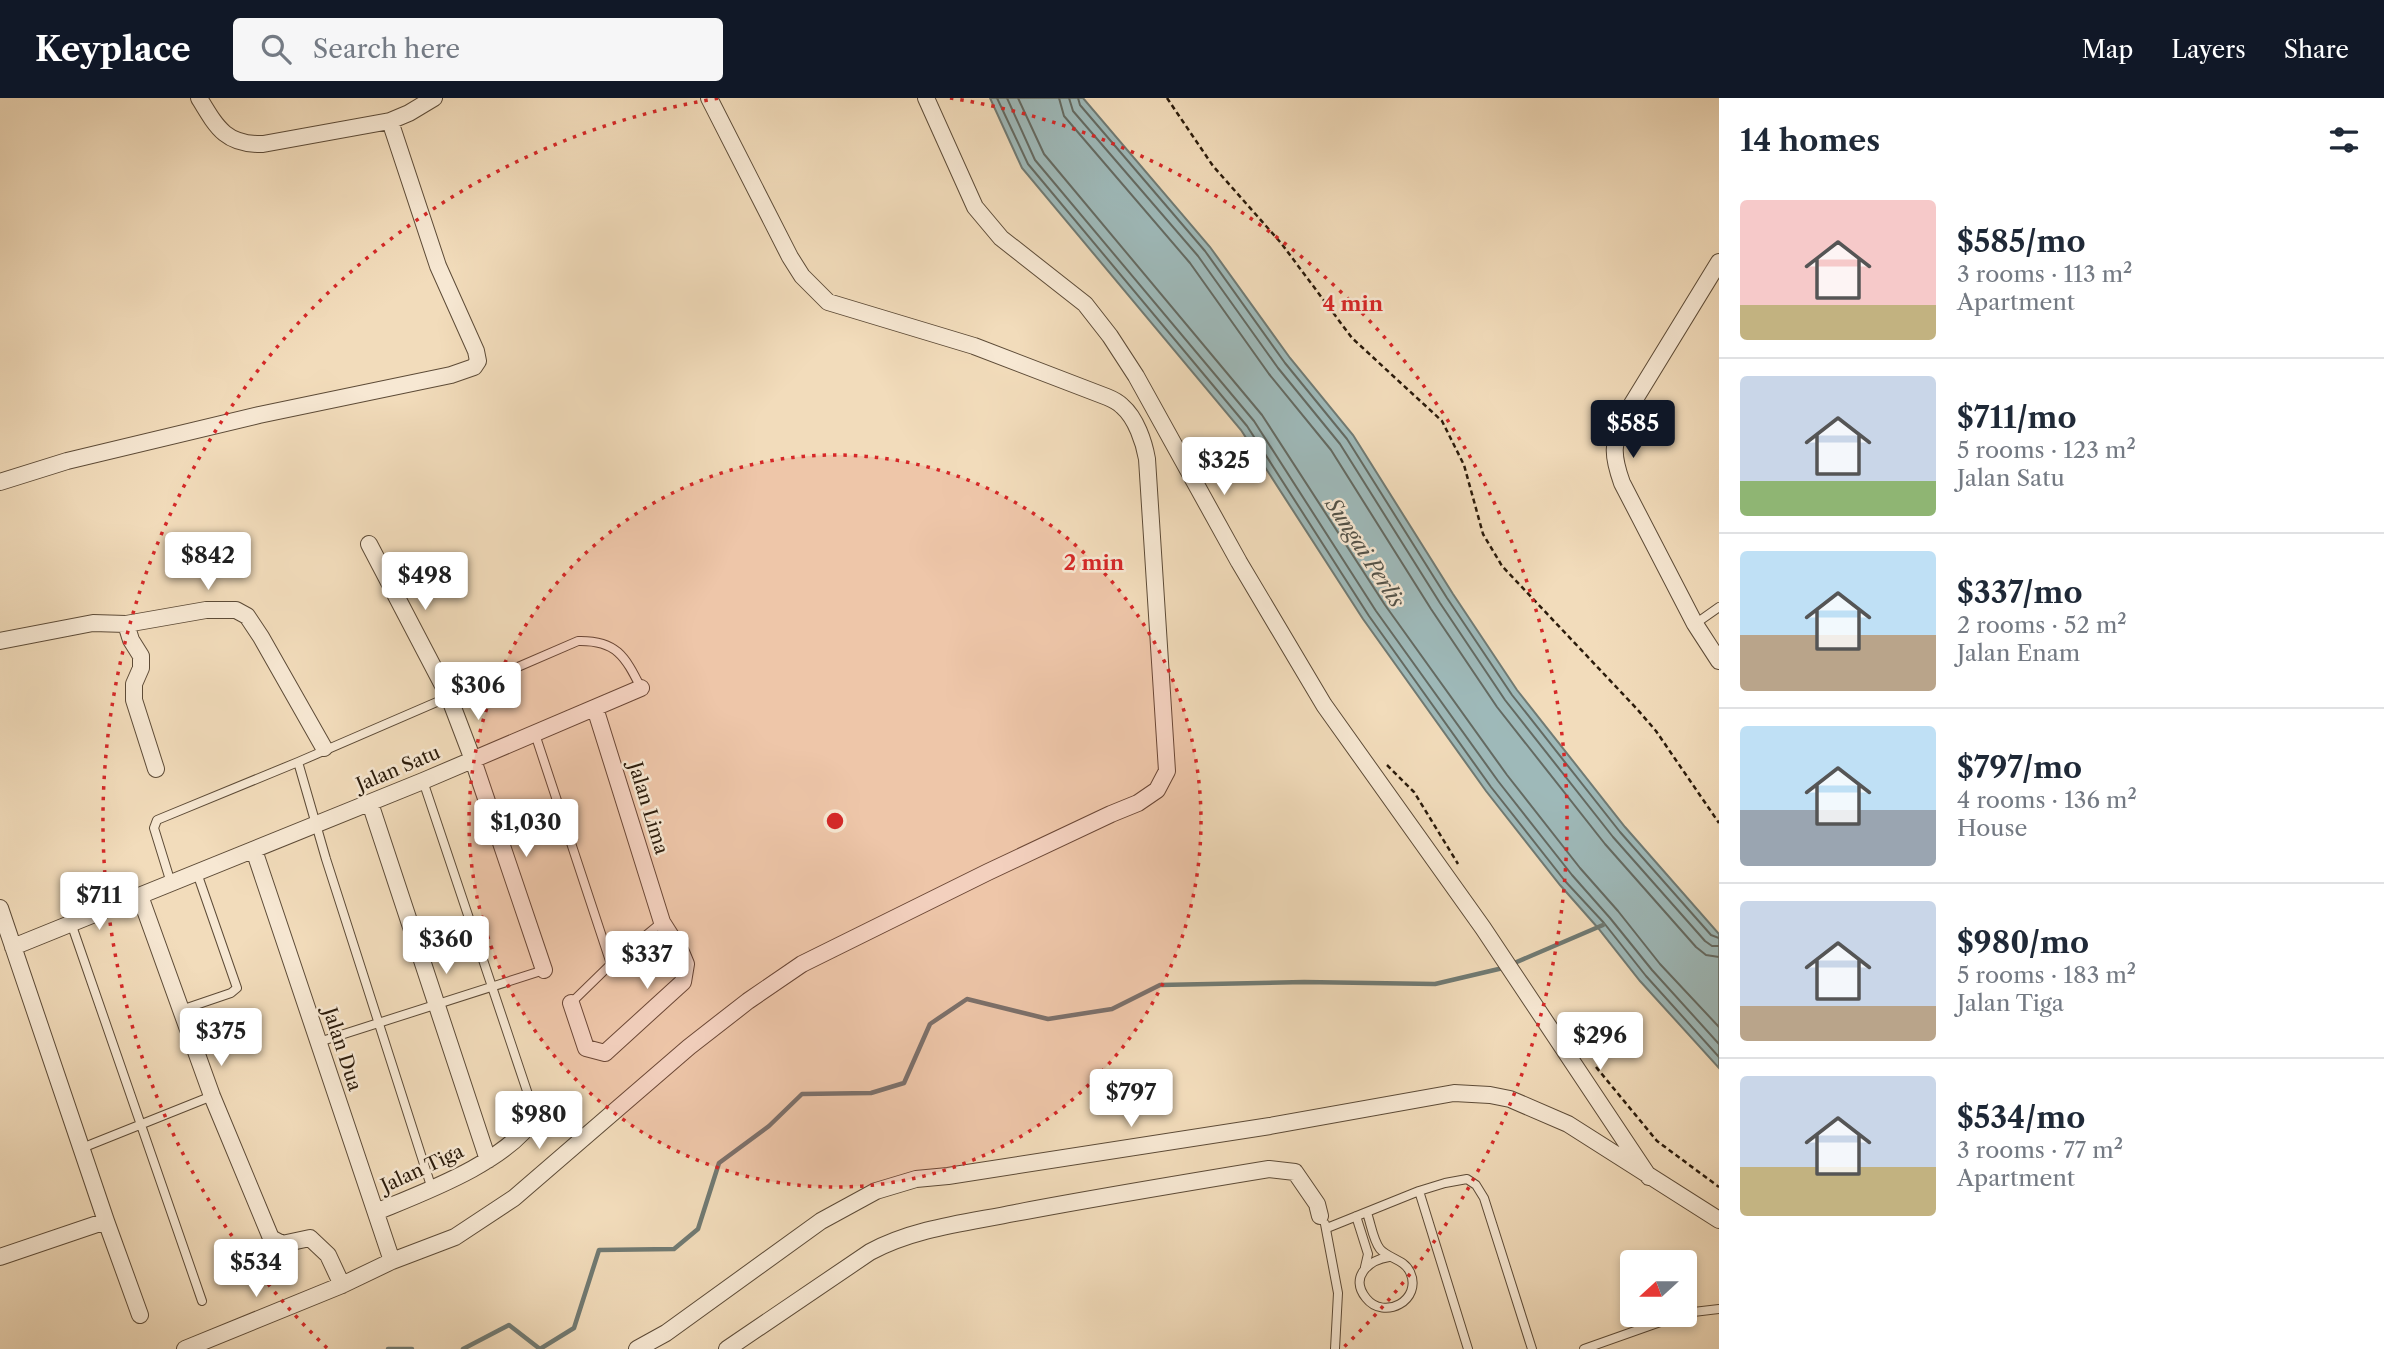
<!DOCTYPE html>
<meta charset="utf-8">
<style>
body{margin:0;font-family:"Libre Caslon Text",serif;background:#f6f6f7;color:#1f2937;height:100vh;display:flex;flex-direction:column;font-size:26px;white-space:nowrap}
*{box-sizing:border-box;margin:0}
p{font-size:23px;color:#747a83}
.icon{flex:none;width:38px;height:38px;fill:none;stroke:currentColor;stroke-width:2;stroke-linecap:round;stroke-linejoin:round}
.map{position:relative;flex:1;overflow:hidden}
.details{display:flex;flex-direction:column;background:#fff;width:665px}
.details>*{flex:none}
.needle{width:46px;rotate:249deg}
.buttons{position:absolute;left:1620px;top:1152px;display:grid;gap:14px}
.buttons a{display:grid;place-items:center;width:77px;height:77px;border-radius:7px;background:#fff;box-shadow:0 4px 10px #0003;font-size:35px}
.price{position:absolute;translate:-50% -60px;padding:0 16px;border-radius:7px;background:#fff;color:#222;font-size:23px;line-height:46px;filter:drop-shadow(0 2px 4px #0008)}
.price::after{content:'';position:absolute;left:50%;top:42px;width:21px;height:16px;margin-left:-10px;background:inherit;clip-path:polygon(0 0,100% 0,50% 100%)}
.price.selected{background:#111827;color:#fff}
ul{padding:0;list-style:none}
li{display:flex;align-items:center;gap:21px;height:175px;padding:0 21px}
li+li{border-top:2px solid #e0e1e3}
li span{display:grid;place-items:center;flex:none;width:196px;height:140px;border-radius:7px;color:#555}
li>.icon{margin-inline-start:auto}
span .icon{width:84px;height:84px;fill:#fffc;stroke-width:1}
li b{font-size:30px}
h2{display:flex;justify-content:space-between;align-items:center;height:84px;padding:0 21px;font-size:30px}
header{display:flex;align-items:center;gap:42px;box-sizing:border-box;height:98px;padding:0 35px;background:#111827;color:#fff}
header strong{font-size:33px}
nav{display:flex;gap:38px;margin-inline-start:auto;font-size:24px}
.search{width:490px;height:63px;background:#f6f6f7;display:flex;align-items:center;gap:18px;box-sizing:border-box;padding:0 24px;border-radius:7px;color:#747a83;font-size:26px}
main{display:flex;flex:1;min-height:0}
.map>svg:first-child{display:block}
.water{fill:#9eb9b9;stroke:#707a73;stroke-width:2}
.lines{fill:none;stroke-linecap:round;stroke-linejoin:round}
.shore{stroke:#646a62;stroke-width:2}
.stream{stroke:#707a73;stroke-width:4.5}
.lane-casing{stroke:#5d4b37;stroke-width:10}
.street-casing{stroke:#5d4b37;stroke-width:18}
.path{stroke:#2b1b0b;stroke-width:2.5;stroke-dasharray:5 3.5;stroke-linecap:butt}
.lane{stroke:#f7e8d3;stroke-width:8}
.street{stroke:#f7e8d3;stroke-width:16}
.ring{fill:none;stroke:#d62828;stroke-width:3.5;stroke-dasharray:3.5 7}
.labels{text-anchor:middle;stroke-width:5;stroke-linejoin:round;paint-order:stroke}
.street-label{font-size:19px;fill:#2b1b0b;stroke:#f7e8d3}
.water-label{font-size:21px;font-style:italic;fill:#535248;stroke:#f7e8d3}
.centre{fill:#d62828;stroke:#f7e8d3;stroke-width:3.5}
.ring-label{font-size:21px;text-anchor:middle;font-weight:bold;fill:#d62828;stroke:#f7e8d3;stroke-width:5;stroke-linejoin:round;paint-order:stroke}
</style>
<header>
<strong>Keyplace</strong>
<div class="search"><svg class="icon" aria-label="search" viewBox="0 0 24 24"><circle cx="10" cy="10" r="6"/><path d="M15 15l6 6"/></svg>Search here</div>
<nav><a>Map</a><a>Layers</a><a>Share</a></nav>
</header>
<main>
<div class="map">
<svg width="1719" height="1251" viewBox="0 0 1719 1251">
<rect width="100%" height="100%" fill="#f2dcbb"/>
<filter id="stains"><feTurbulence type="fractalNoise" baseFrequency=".00286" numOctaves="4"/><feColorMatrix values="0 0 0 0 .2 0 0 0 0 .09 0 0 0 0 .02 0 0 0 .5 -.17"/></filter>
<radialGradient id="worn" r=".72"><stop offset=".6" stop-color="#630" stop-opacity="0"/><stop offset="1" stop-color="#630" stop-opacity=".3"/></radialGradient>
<path class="water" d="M 990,0 L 1083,0 L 1210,149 L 1290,260 L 1353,337 L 1453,496 L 1517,592 L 1625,729 L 1719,836 L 1719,970 L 1640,883 L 1598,830 L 1560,787 L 1486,693 L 1363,521 L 1241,332 L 1022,70 Z"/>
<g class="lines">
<path class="shore" d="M 997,0 L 1028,66 L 1247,328 L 1369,518 L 1491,689 L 1565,783 L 1604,825 L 1646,878 L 1719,959
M 1007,0 L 1035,62 L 1254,323 L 1376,513 L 1498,683 L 1572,777 L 1610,820 L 1652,872 L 1719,946
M 1018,0 L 1044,56 L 1262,317 L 1385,507 L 1507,677 L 1580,770 L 1618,813 L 1660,866 L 1719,929
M 1059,0 L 1064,18 L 1190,165 L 1269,276 L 1331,352 L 1431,511 L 1497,609 L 1605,746 L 1696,849 L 1706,857 L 1719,859
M 1069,0 L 1073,13 L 1198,158 L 1278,270 L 1340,346 L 1440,505 L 1505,602 L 1613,739 L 1705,843 L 1712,848 L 1719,848
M 1078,0 L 1080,7 L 1205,153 L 1285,265 L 1347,341 L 1447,500 L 1512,597 L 1620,734 L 1711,837 L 1719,840"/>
<path class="stream" d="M 1512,866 L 1603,827
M 388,1251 L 412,1251
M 463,1251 L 509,1227 L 540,1251
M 540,1251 L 574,1230 L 599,1152 L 674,1151 L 698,1131 L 719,1065 L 769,1028 L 802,996 L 871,995 L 904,985 L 930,926 L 967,901 L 1048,921 L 1112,911 L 1160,887 L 1304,884 L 1435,886 L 1503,870"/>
<g class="lane-casing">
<path id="lane" d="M 1695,526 L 1719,509
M 535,636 L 611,866 L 571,905
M 298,664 L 326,761 L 432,1091
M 423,683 L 530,1002
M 171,785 L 154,730 L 157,722 L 298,664 L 578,543 C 616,542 625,558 641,590
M 71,825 L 202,1203
M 611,866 L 662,824
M 181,912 L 231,895 L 237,890 L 197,775
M 319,944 L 544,872
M 82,1050 L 212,998
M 1419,1093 L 1468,1251
M 1367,1115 C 1371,1126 1373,1142 1380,1151 C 1389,1161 1404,1161 1410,1174 C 1423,1202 1384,1223 1366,1200 C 1349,1179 1369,1162 1389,1159
M 1356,1118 L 1368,1156 L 1365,1169
M 1325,1126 L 1338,1195 L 1335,1251
M 1327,1130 L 1419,1093 L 1445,1085 L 1467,1081 L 1476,1087 L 1484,1100 L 1532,1251
M 1685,1215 L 1719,1211
M 1584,1251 L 1683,1216"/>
</g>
<g class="street-casing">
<path id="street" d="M 199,0 C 217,30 226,47 263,46 L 390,23 L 409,15 L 434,0
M 926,0 L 975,109 L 1001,140 L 1085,206 L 1110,238 L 1136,278 L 1239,464 L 1324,607 L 1483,830 L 1649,1079
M 1719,164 L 1624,319 C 1612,346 1612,357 1622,385 L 1695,526 L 1719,563
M 0,384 L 67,363 L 259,317 L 451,277 L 474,269 L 478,263 L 476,253 L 438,168 L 390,23
M 369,446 L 449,599 L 473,662 L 544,872
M 126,526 L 131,542 L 141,558 L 141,570 L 134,586 L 134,602 L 156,671
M 0,543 L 93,525 L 126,526 L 206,512 L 236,512 L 247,518 L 261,539 L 324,650
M 370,705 L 488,1062
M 254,752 L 392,1163
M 140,798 L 212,998 L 271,1140 L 282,1146 L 310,1140 L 328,1157 L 342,1187
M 0,810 L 106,1123 L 140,1217
M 13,849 L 423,683 L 641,590
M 571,905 L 586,950 L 605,955 L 683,884 L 686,866 L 681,854 L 662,824 L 595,610
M 376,1114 C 422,1095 510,1063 535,1018 L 530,1002
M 0,1159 L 106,1123
M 185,1251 L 342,1187 L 392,1163 L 455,1139 L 514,1100 L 689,949 L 748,903 L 802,866 L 988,774 L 1111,716 L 1138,705 L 1157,692 L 1167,673 L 1147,361 C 1144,344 1136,320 1122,308 C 1118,304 1112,301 1107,299 L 974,248 L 828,204 L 802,178 L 790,159 L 709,0
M 637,1251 L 666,1235 L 821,1123 L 876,1093 L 916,1081 L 948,1078 L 1270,1028 L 1454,995 L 1490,997 L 1510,1001 L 1568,1026 L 1719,1122
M 727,1251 L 870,1154 C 915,1130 965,1125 1015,1115 C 1099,1099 1184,1085 1269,1071 L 1295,1074 L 1317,1106 L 1320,1118"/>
</g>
<path class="path" d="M 1167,0 L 1213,68 L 1281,145 L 1352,240 L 1442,323 L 1464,367 L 1483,436 L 1502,468 L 1637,611 L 1656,633 L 1719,725
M 1387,667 L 1414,694 L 1458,766
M 1596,969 L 1657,1043 L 1719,1089"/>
<use href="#lane" class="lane"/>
<use href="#street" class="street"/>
</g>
<circle cx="835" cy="723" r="366" fill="#d62828" fill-opacity=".12"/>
<g class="ring">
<circle cx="835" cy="723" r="366"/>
<path d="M327 1250A732 732 0 0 1 720 0M950 0A732 732 0 0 1 1343 1250"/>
</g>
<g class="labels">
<g class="street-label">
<text transform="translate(398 670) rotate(-23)" y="7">Jalan Satu</text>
<text transform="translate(649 710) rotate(73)" y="7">Jalan Lima</text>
<text transform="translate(343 951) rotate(72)" y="7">Jalan Dua</text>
<text transform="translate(422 1070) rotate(-25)" y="7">Jalan Tiga</text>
</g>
<g class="water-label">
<text transform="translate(1365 455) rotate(57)" y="7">Sungai Perlis</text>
</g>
</g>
<circle cx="835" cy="723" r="10" class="centre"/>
<g class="ring-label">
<text x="1353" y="213">4 min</text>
<text x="1094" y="472">2 min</text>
</g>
<rect width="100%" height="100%" filter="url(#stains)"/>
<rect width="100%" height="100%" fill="url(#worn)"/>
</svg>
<div class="buttons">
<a><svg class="needle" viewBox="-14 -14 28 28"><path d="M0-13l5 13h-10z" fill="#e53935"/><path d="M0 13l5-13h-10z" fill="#747a83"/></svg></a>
</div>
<b class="price selected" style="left:1633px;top:362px">$585</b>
<b class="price" style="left:1224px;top:399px">$325</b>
<b class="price" style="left:208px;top:494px">$842</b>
<b class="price" style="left:425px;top:514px">$498</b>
<b class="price" style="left:478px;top:624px">$306</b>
<b class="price" style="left:526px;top:761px">$1,030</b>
<b class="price" style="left:99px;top:834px">$711</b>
<b class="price" style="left:446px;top:878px">$360</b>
<b class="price" style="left:647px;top:893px">$337</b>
<b class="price" style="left:221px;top:970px">$375</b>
<b class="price" style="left:1600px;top:974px">$296</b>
<b class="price" style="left:1131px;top:1031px">$797</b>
<b class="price" style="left:539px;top:1053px">$980</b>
<b class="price" style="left:256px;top:1201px">$534</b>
</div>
<section class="details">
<h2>14 homes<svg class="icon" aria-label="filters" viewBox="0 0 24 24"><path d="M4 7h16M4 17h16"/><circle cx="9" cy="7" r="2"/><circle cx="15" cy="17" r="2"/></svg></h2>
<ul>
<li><span style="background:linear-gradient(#f6c9c9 75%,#c2b280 0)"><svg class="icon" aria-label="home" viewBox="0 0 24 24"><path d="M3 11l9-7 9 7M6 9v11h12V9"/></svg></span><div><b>$585/mo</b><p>3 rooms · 113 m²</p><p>Apartment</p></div></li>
<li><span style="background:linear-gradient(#c9d6e8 75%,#8fb573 0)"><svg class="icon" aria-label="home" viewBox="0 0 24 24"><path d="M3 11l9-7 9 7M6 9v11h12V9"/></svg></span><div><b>$711/mo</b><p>5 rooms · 123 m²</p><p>Jalan Satu</p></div></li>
<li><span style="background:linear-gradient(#bfe0f5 60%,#b9a48a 0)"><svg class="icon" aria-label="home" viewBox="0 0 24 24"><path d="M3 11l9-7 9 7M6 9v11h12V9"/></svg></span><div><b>$337/mo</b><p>2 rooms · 52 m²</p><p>Jalan Enam</p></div></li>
<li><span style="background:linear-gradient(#bfe0f5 60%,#9aa5b1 0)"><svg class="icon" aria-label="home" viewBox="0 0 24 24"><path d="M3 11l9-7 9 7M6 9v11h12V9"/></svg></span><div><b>$797/mo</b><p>4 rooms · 136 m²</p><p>House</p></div></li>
<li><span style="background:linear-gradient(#c9d6e8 75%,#b9a48a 0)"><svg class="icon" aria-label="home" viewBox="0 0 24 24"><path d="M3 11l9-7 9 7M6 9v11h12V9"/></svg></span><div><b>$980/mo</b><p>5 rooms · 183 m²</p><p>Jalan Tiga</p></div></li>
<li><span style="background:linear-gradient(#c9d6e8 65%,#c2b280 0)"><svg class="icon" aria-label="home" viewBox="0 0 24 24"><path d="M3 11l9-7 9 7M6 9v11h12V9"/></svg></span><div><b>$534/mo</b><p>3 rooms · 77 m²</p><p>Apartment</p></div></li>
</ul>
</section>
</main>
